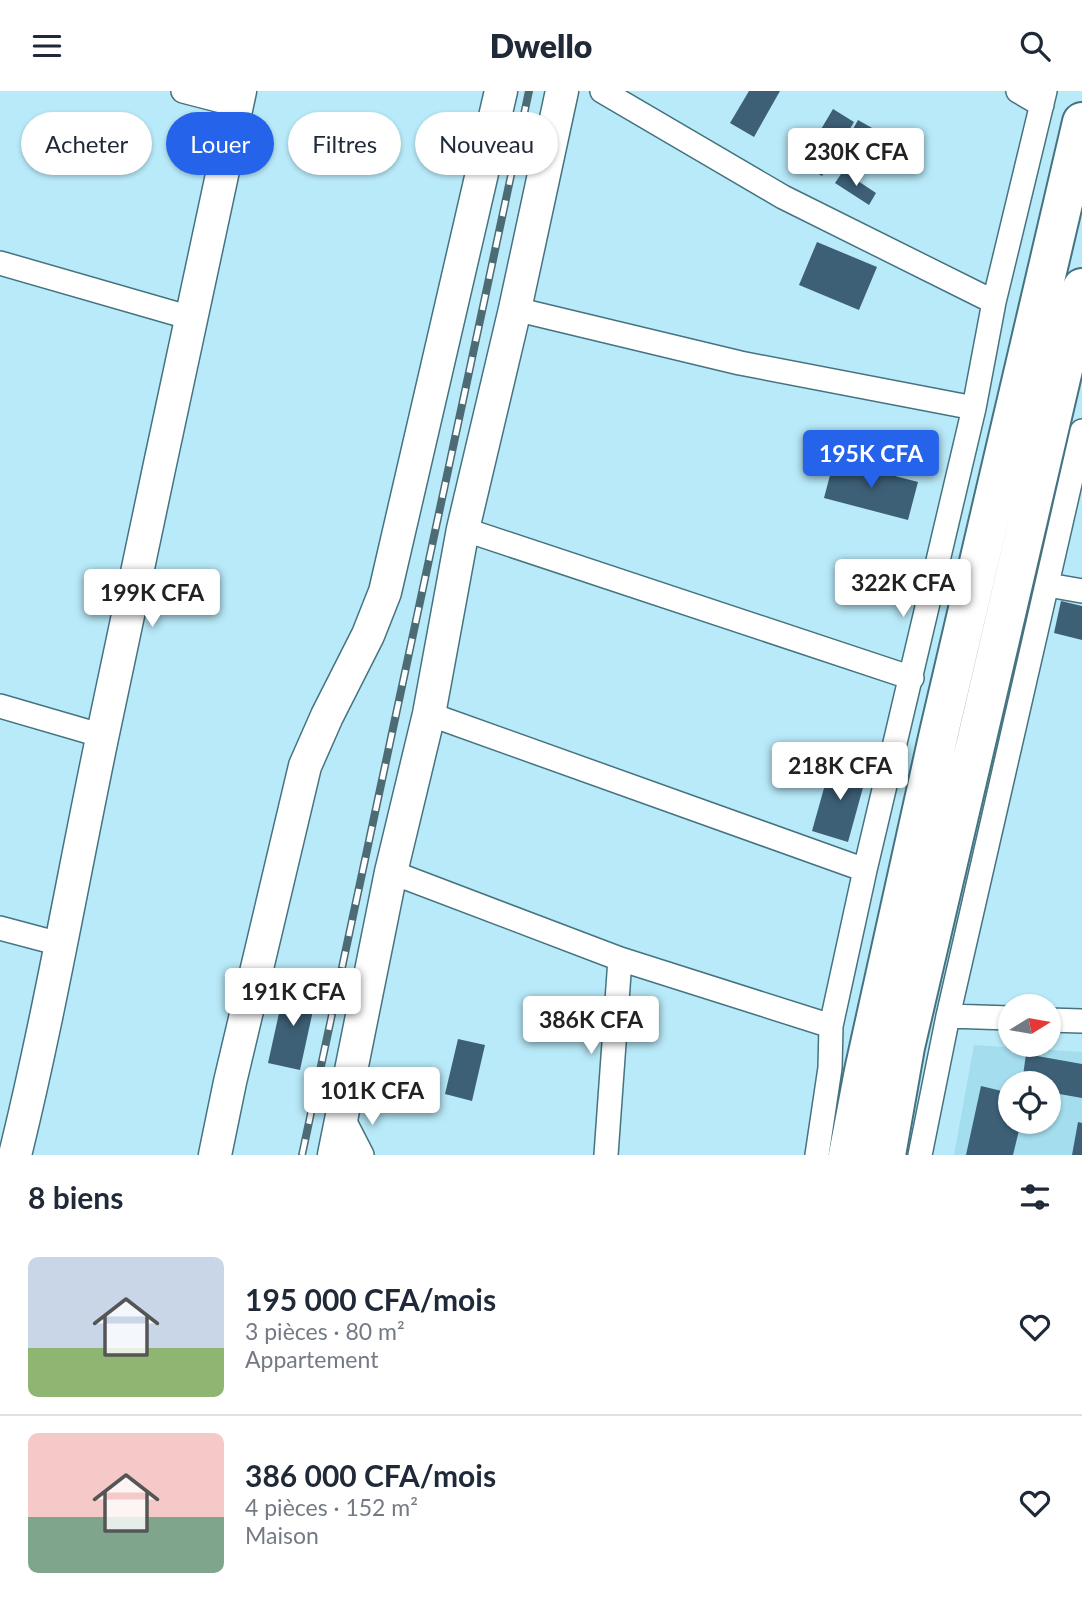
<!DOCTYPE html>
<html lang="fr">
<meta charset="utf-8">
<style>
body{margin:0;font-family:Lato,sans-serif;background:#f6f6f7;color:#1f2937;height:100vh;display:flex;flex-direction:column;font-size:26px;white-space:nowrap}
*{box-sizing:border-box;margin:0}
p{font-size:23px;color:#747a83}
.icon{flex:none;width:38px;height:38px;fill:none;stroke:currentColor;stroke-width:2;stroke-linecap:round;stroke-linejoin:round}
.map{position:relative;height:1064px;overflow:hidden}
.details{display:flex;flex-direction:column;background:#fff;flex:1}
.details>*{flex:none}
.banner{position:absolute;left:21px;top:21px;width:700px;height:63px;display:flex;gap:14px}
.needle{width:46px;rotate:79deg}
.fabs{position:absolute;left:998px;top:903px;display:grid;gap:14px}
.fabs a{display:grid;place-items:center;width:63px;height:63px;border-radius:50%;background:#fff;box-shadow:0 2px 5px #0004;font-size:35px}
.price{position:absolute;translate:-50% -60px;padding:0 16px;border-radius:7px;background:#fff;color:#222;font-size:23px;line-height:46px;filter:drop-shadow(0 2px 4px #0008)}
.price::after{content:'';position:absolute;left:50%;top:42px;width:21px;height:16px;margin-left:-10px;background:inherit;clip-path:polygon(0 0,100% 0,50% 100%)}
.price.current{background:#2563eb;color:#fff}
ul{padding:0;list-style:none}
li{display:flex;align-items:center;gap:21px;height:175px;padding:0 28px}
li+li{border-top:2px solid #e0e1e3}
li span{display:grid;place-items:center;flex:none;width:196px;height:140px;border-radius:10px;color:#555}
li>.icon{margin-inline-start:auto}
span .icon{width:84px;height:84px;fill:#fffc;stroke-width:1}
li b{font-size:30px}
h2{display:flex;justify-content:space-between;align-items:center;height:84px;padding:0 28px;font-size:30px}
.tag{padding:0 24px;border-radius:32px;background:#fff;box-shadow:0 2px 5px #0004;font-size:24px;line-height:63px}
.tag.current{background:#2563eb;color:#fff}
header{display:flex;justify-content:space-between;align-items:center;height:91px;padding:0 28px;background:#fff;font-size:32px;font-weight:800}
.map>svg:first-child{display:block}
.built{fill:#a3ddee;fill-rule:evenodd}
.building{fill:#3d6077}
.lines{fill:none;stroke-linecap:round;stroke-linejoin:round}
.street-casing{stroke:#457380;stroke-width:26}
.secondary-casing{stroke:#457380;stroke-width:35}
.highway-casing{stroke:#457380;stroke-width:42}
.street{stroke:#fff;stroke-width:23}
.secondary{stroke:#fff;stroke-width:32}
.highway{stroke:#fff;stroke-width:38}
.rail-casing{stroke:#4d6b74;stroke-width:8}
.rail{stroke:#fff;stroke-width:5;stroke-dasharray:16;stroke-linecap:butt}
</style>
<header><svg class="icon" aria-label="menu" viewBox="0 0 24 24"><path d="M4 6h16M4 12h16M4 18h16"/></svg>Dwello<svg class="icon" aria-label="search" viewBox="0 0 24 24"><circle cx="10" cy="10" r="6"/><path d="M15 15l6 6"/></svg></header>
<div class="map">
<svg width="1082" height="1064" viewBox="0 0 1082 1064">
<rect width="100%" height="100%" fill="#b9eaf9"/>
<path class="built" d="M 974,954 L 1082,961 L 1082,1064 L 954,1064 ZM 1010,992 L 1048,992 L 1048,1031 L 1010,1031 Z"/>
<path class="building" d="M 749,0 L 780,0 L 754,46 L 730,32 Z
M 833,18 L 854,31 L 822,85 L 801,72 Z
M 858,29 L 888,46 L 869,80 L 839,63 Z
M 843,80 L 876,102 L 869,114 L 835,92 Z
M 817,151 L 877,176 L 859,219 L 799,194 Z
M 834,369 L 918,391 L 908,429 L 824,407 Z
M 1061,510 L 1082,515 L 1082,549 L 1054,542 Z
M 831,672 L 867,682 L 848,751 L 812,740 Z
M 285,895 L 317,901 L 300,979 L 268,972 Z
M 458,948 L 485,954 L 472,1010 L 445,1003 Z
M 1026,963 L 1082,973 L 1082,1007 L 1048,1001 L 1048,992 L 1022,992 Z
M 981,995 L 1010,1002 L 1010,1031 L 1021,1031 L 1013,1064 L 966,1064 Z
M 1078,1031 L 1082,1032 L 1082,1064 L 1072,1064 Z"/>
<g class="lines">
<g class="street-casing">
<path id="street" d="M 183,0 L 237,14
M 602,0 L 783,106 L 994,211
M 1018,0 L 1042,14
M 0,172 L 191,227
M 515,218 L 740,272 L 974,317
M 463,438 L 912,587
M 1048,494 L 1082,500
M 0,615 L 103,645
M 429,623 L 865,779
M 391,781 L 620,868 L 831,935
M 0,837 L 60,853
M 948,925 L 1010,927
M 1048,929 L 1082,930
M 343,1027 L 362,1064
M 606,1064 L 620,868
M 817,1064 L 830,977 L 831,935 L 865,779 L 974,317 L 994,211 L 1045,0
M 920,1064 L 948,925 L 1082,340"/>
</g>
<g class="secondary-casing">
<path id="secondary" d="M 15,1064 C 49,926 73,786 102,647 C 147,431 194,216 240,0
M 215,1064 L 230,991 L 305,675 L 327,625 L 368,544 L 385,501 L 501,0
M 334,1064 L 391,781 L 429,623 L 463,438 L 515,218 L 562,0"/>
</g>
<g class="highway-casing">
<path id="highway" d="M 848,1064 L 864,980 L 939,642 L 1082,31
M 886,1064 L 905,956 L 1082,197"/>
</g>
<use href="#street" class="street"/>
<use href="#secondary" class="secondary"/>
<use href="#highway" class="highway"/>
<g class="rail-casing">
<path id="rail" d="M 302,1064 L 529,0"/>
</g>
<use href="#rail" class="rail"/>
</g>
</svg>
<div class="fabs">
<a><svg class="needle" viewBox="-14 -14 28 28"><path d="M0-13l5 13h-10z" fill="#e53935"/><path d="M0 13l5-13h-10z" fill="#747a83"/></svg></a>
<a><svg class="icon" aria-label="locate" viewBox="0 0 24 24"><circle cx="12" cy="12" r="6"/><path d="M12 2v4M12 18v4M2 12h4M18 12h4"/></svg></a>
</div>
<b class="price" style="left:856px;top:97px">230K CFA</b>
<b class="price current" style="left:871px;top:399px">195K CFA</b>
<b class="price" style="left:903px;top:528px">322K CFA</b>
<b class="price" style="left:152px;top:538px">199K CFA</b>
<b class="price" style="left:840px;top:711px">218K CFA</b>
<b class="price" style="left:293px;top:937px">191K CFA</b>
<b class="price" style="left:591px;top:965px">386K CFA</b>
<b class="price" style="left:372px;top:1036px">101K CFA</b>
<div class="banner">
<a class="tag">Acheter</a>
<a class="tag current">Louer</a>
<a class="tag">Filtres</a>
<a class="tag">Nouveau</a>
</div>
</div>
<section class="details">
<h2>8 biens<svg class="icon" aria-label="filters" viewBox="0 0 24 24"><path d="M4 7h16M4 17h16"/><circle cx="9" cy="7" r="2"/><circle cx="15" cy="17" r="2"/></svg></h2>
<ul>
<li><span style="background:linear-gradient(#c9d6e8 65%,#8fb573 0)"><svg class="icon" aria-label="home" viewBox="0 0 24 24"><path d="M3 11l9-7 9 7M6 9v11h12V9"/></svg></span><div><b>195 000 CFA/mois</b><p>3 pièces · 80 m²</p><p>Appartement</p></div><svg class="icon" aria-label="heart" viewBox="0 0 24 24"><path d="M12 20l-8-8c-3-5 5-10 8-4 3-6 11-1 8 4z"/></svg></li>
<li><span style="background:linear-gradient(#f6c9c9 60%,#7fa58c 0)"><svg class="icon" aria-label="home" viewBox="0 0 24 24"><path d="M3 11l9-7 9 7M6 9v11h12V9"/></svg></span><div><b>386 000 CFA/mois</b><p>4 pièces · 152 m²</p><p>Maison</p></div><svg class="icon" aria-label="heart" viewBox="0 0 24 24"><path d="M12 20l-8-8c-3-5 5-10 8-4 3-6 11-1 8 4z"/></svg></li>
</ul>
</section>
